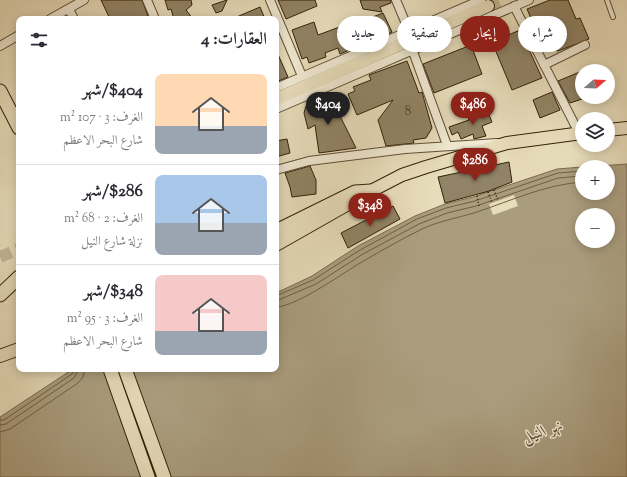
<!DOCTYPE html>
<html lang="ar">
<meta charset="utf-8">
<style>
body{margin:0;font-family:"Sorts Mill Goudy",Amiri,serif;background:#f2f2f3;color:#2b2b33;direction:rtl;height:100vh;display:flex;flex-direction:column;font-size:15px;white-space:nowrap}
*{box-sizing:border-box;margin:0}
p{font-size:13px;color:#7c7c81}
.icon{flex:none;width:22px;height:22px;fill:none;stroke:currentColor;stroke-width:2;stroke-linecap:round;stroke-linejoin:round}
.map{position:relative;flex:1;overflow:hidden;direction:ltr}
.panel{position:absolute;left:16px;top:16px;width:263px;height:356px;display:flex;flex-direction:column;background:#fff;border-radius:8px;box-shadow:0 2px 10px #0003;direction:rtl}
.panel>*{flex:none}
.hud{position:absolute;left:291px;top:16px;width:276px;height:36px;direction:rtl;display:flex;gap:8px}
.needle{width:26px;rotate:71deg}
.fabs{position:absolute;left:575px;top:64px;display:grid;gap:8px}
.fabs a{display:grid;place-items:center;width:40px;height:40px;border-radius:50%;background:#fff;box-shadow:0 2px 10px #0003;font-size:20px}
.price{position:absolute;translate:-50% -34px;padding:0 9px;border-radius:14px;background:#8f2418;color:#fff;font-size:13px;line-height:26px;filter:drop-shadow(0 1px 2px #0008)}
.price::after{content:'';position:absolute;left:50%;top:24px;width:12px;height:9px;margin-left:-6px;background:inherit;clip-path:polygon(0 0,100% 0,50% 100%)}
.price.selected{background:#222;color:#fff}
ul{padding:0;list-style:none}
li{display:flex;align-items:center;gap:12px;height:100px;padding:0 12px}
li+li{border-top:1px solid #e1e1e2}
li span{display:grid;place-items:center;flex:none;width:112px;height:80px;border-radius:8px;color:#555}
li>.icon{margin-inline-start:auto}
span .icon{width:48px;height:48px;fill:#fffc;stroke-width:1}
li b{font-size:17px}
h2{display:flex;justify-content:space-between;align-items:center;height:48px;padding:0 12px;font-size:17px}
.pill{padding:0 14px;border-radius:18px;background:#fff;box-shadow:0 2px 10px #0003;font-size:14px;line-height:36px}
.pill.selected{background:#8f2418;color:#fff}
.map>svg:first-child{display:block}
.water{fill:#aa9d7e;stroke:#7a6b4e;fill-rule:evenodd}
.pier{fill:#e8ddbb}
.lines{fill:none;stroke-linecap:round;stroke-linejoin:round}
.shore{stroke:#6e5f42;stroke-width:1}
.building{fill:#918365;stroke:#322107}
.primary-tunnel{stroke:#c4b797;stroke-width:12;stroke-dasharray:12 6;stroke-linecap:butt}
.service-casing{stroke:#605034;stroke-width:6}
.minor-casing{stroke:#605034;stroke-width:10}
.primary-casing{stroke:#322107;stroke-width:14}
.trunk-casing{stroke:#322107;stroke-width:15}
.path{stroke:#322107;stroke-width:1.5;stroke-dasharray:1 2;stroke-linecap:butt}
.service{stroke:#f0e9d3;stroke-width:4}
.minor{stroke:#f0e9d3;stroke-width:8}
.primary{stroke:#e8ddbb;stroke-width:12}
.trunk{stroke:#e8ddbb;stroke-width:13}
.labels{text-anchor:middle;stroke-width:3;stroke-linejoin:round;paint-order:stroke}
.number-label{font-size:13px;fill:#4a3a1e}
.water-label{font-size:16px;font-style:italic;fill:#5c4c31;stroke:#f0e9d3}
</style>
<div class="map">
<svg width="627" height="477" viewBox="0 0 627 477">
<rect width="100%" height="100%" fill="#e8ddbb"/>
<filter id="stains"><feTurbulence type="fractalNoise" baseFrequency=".005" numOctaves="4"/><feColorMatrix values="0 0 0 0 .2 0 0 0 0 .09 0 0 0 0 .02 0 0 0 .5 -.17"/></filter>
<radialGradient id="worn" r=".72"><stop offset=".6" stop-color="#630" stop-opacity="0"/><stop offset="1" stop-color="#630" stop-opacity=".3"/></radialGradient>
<path class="water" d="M 627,164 L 627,477 L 0,477 L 0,417 L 73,369 L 276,369 L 276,293 L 312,276 L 358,246 L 415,216 L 445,204 L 473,197 L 557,169 L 582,167 L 582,193 L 608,193 L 608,167 L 585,167 ZM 582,215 L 608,215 L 608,241 L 582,241 Z"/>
<path class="pier" d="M 514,195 L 518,206 L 493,215 L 489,204 Z"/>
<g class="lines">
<path class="shore" d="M 276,296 L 313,280 L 360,250 L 417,219 L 446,208 L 475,201 L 558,173 L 582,171
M 276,301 L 316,284 L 363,254 L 419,224 L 447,213 L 476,206 L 558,178 L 582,176
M 276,307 C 299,306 345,271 367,259 C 384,249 402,239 420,230 C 438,221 458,218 477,212 C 513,200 544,185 582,182
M 0,420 L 4,420 L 72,374 L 74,369
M 0,425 L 6,424 L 74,378 L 79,369
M 0,432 L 10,429 L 78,383 L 83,377 L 85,369"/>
</g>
<path class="building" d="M 101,0 L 142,0 L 149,19 L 110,19 Z
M 165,0 L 191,0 L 192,5 L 186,10 L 193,19 L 174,19 L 171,9 L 168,10 Z
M 227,0 L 222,11 L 216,13 L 212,5 Z
M 278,0 L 315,0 L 317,6 L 286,19 Z
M 360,0 L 391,0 L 391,3 L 380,7 L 382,12 L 363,9 Z
M 550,0 L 568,0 L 576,19 L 580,18 L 589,39 L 558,51 L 543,47 L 547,31 L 538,35 L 527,9 Z
M 260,7 L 265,19 L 232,19 Z
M 383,13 L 392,32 L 370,42 L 365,20 Z
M 314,22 L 318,35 L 345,25 L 354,48 L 340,54 L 338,48 L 325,53 L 326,57 L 309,63 L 307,57 L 302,59 L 292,30 Z
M 520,30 L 542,78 L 512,90 L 492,42 Z
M 471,45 L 482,74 L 434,93 L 423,64 Z
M 276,50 L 288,77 L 276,82 Z
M 407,61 L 419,93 L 422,92 L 432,128 L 426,138 L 413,140 L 414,143 L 386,146 L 378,120 L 393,100 L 357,115 L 348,94 L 355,91 L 353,87 L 371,80 L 369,75 Z
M 582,71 L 582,99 L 570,103 L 558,81 Z
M 552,92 L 560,110 L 540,118 L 533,100 Z
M 329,94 L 356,148 L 319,153 L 315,125 L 308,129 L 304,113 L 306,106 Z
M 487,110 L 492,122 L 482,126 L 486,136 L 474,139 L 473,134 L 461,139 L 458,132 L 452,135 L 449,127 L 469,120 L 468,117 Z
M 287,139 L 290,153 L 276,157 L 276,141 Z
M 509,162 L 512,182 L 489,191 L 445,203 L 438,177 Z
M 310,166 L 316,180 L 316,194 L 292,197 L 290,187 L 285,173 Z
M 393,206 L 400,219 L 348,248 L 341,233 Z"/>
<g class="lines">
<path class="primary-tunnel" d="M 488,6 L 503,0
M 0,257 L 19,249"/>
<g class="service-casing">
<path id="service" d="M 607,0 L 613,17"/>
</g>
<g class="minor-casing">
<path id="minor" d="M 147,0 L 155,19
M 270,0 L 302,76
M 396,0 L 409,31
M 514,6 L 579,133
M 69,9 L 74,19
M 50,19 L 84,0
M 0,46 L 19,35
M 412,49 L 447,145
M 544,65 L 585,45
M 276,88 L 481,0
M 276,109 L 529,0
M 276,170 L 309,161 L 405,149 L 497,143"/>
</g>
<g class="primary-casing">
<path id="primary" d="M 276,99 L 488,6
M 608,130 L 627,128
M 276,245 L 371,191 L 402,175 L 426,167 L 507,143 L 582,133
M 0,356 L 19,349"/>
</g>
<g class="trunk-casing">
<path id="trunk" d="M 0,91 L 19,128
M 276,231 L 355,192 L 371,191
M 0,295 L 19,277
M 110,369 L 148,477
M 125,369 L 164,477"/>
</g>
<path class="path" d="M 494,190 L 498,200
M 488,192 L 492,203
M 477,196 L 479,206
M 18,231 L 19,223"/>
<use href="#service" class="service"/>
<use href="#minor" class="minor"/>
<use href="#primary" class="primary"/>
<use href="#trunk" class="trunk"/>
</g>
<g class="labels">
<g class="number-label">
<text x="408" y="115">8</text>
</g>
<g class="water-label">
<text transform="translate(542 430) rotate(-19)" y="6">نهر النيل</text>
</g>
</g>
<rect width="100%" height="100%" filter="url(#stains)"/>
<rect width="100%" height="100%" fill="url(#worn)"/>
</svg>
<div class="fabs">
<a><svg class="needle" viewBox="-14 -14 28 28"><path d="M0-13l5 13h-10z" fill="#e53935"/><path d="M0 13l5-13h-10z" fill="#7c7c81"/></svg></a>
<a><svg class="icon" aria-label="layers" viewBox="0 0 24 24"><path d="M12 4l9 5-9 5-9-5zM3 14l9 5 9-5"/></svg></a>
<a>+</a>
<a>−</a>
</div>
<b class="price selected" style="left:328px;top:126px">$404</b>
<b class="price" style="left:473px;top:126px">$486</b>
<b class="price" style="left:475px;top:182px">$286</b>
<b class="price" style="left:370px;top:227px">$348</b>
<div class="hud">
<a class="pill">شراء</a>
<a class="pill selected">إيجار</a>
<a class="pill">تصفية</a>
<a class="pill">جديد</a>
</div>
<section class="panel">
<h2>العقارات: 4<svg class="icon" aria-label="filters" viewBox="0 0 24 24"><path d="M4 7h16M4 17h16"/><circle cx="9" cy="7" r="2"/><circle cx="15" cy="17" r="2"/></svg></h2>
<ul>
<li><span style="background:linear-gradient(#ffd9b3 65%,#9aa5b1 0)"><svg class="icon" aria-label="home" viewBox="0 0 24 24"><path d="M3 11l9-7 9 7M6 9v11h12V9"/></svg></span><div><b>$404/شهر</b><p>الغرف: 3 · 107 m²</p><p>شارع البحر الاعظم</p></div></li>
<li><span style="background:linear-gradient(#a9c7e8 60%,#9aa5b1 0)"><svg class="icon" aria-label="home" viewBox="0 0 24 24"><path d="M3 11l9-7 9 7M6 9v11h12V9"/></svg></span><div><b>$286/شهر</b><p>الغرف: 2 · 68 m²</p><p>نزلة شارع النيل</p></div></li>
<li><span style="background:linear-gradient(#f6c9c9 70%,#9aa5b1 0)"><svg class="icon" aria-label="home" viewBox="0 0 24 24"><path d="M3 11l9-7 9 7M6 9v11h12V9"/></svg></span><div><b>$348/شهر</b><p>الغرف: 3 · 95 m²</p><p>شارع البحر الاعظم</p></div></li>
</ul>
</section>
</div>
